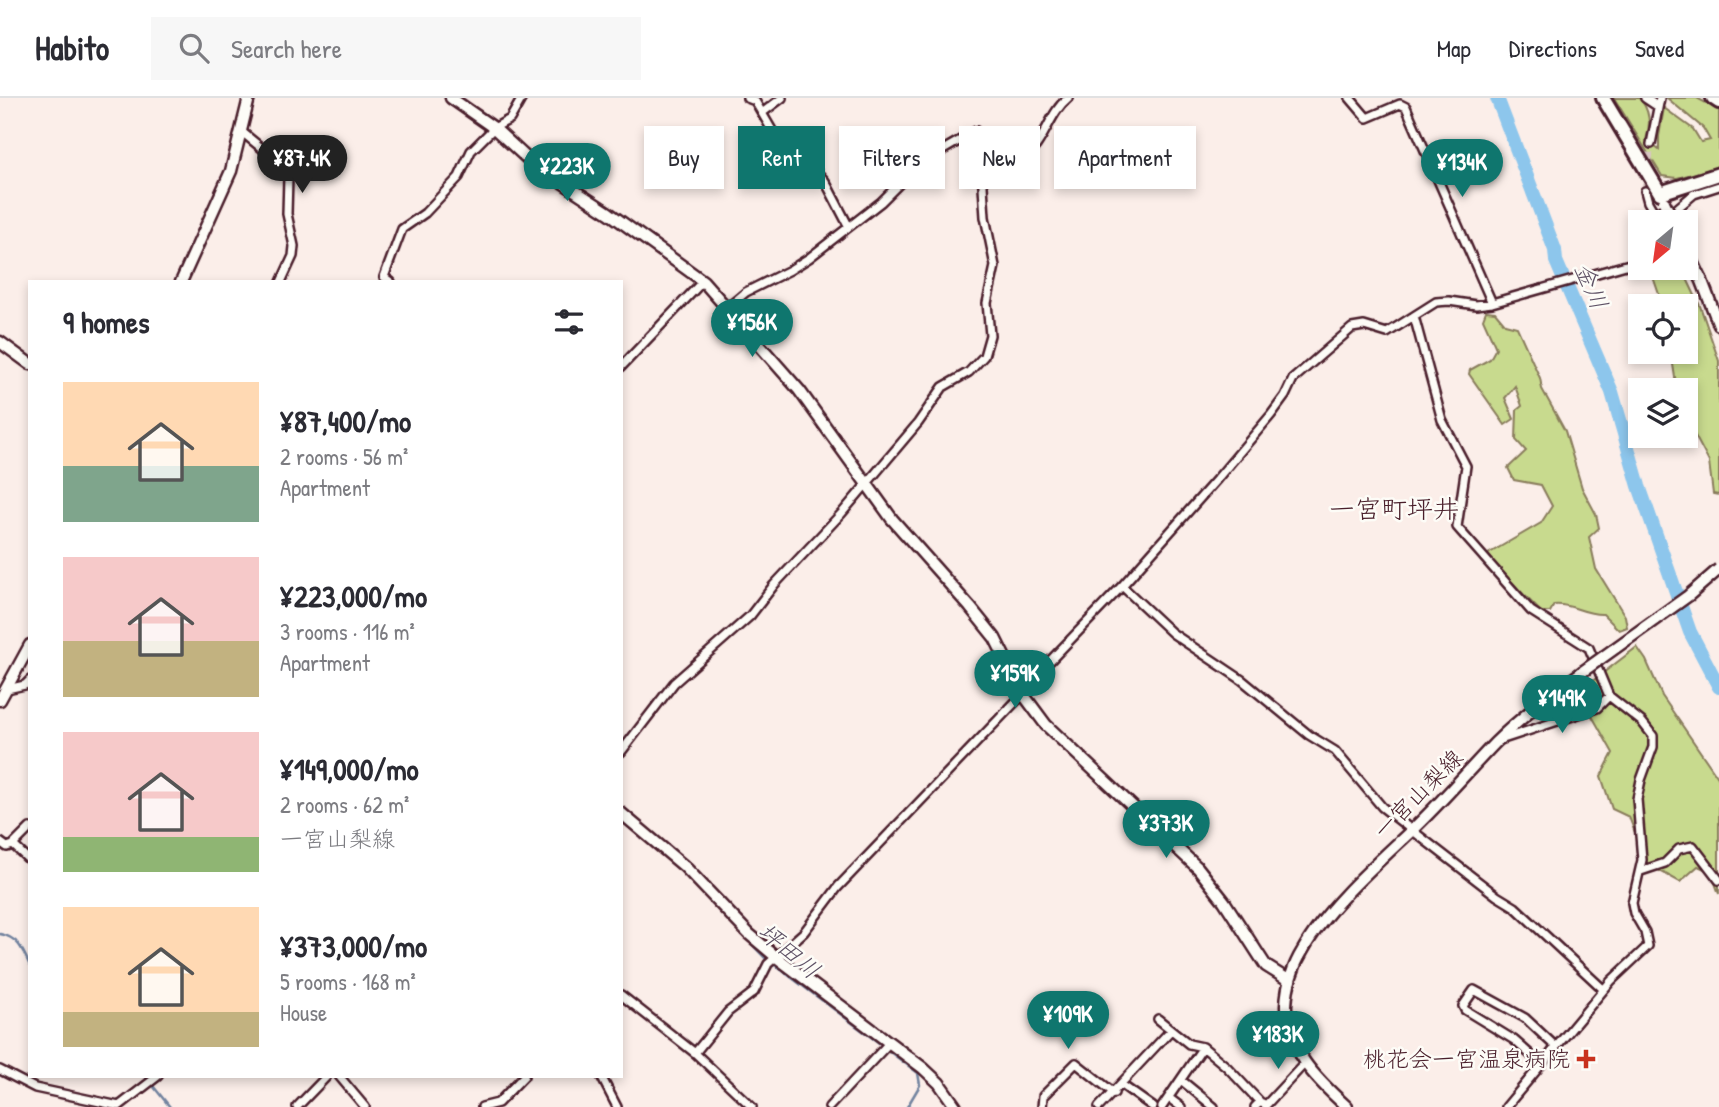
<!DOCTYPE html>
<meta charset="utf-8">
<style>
body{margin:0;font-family:"Patrick Hand","Klee One",sans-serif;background:#f7f7f7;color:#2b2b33;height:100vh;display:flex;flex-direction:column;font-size:26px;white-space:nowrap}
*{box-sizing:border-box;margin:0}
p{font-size:23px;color:#7c7c81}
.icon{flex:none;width:38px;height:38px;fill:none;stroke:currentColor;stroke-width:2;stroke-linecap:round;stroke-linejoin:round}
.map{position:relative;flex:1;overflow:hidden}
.details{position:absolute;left:28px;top:182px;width:595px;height:798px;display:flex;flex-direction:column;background:#fff;border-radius:0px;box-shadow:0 4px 10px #0003}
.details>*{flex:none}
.banner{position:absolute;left:644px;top:28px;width:665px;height:63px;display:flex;gap:14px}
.needle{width:46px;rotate:209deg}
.buttons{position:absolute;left:1628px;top:112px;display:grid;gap:14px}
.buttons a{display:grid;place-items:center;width:70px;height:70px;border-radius:0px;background:#fff;box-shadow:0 4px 10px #0003;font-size:35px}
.price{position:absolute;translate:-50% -60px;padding:0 16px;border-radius:24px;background:#0f766e;color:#fff;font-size:23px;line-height:46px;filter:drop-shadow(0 2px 4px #0008)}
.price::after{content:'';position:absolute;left:50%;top:42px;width:21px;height:16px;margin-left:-10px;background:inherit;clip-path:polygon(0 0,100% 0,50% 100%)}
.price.selected{background:#222;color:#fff}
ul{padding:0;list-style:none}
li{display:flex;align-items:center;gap:21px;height:175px;padding:0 35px}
li span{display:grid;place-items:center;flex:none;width:196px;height:140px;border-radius:0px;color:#555}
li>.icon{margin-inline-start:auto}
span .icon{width:84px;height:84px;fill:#fffc;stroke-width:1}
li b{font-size:30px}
h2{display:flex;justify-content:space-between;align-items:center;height:84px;padding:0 35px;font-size:30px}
.pill{padding:0 24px;border-radius:0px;background:#fff;box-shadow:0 4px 10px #0003;font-size:24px;line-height:63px}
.pill.selected{background:#0f766e;color:#fff}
header{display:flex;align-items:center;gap:42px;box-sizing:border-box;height:98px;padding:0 35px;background:#fff;border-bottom:2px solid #e1e1e2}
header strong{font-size:33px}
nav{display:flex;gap:38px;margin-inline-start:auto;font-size:24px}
.search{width:490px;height:63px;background:#f7f7f7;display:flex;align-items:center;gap:18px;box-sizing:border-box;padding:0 24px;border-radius:0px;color:#7c7c81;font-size:26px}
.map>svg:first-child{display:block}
.green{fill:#c8da8e;stroke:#897c5c;stroke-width:2}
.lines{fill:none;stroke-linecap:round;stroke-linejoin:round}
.stream{stroke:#72839f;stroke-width:2.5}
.river{stroke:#8dc6ec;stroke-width:14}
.street-tunnel{stroke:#d8c5c3;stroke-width:7;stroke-dasharray:7 3.5;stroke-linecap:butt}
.street-casing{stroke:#4a1f2b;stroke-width:12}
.secondary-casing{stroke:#4a1f2b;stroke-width:15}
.highway-casing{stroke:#4a1f2b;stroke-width:18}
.street{stroke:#fdfcf7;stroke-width:7}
.secondary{stroke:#fdfcf7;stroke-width:10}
.highway{stroke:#fdfcf7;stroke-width:12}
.secondary-bridge-casing{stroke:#4a1f2b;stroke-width:15;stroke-linecap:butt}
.secondary-bridge{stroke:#fdfcf7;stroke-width:10}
.poi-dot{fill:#c8321e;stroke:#fdfcf7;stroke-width:2.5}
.labels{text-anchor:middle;stroke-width:5;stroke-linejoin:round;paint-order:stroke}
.street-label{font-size:23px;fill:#4a1f2b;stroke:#fdfcf7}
.poi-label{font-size:23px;fill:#4a1f2b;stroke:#fdfcf7;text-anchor:end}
.water-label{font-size:24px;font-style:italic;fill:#5e5165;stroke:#fdfcf7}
.quarter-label{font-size:26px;fill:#4a1f2b;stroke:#fdfcf7}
</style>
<header>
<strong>Habito</strong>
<div class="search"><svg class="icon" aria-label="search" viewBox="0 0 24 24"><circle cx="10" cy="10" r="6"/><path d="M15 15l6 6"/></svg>Search here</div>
<nav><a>Map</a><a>Directions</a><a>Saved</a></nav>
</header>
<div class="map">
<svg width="1719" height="1009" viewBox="0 0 1719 1009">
<rect width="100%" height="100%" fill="#fbeee9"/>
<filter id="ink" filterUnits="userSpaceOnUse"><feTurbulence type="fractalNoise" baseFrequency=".0143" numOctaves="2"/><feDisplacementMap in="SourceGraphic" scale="14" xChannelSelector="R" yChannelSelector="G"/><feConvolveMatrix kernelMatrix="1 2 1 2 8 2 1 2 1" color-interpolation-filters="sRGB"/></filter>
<g filter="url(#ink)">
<path class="green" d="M 1614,0 L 1639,0 C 1650,11 1651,27 1646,42 L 1659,52 L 1659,38 L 1664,10 L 1693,31 L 1701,44 L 1710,42 L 1703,30 L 1667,0 L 1697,0 L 1719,12 L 1719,69 L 1677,80 L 1662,78 Z
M 1650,170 L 1682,170 L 1700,208 L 1719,263 L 1719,397 L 1713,396 L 1709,364 L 1685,319 L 1685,292 L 1677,292 L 1671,254 L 1685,254 L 1685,208 L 1663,208 Z
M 1486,213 L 1495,214 L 1505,226 L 1517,229 L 1540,280 L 1542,291 L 1565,333 L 1582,390 L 1596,416 L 1599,430 L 1589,439 L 1596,471 L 1625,518 L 1627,529 L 1619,532 L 1603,516 C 1584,517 1572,505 1554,507 L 1550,514 L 1541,514 L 1499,471 L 1488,456 L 1541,425 L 1552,408 L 1541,387 L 1514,382 L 1508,370 L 1526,353 L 1516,342 L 1517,312 L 1522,308 L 1515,288 L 1505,300 L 1514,321 L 1505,327 L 1469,276 L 1470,272 L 1490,261 L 1496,250 L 1483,221 Z
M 1637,549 L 1646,562 L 1662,598 L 1719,681 L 1719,796 L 1711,774 L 1698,768 L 1680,784 L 1647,766 L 1629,719 L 1612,711 L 1601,678 L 1613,655 L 1583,602 L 1586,588 Z"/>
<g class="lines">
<path class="stream" d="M 669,762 L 677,769
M 685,777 L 764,859 L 879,945
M 0,836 C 18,839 23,852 30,868
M 890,954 L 918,975 L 920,987 L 907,1009
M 145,978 L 170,1009"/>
<path class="river" d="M 1497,0 L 1555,152 L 1556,163 L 1612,294 L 1639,388 L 1690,534 L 1719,589"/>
<path class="street-tunnel" d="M 1645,93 L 1651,46"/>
<g class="street-casing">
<path id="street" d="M 747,0 L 755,3 L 773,34 L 799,54 L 825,83 L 849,129
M 1350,0 L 1367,20 L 1400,6 L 1406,9 L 1492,205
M 1645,0 L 1657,8
M 762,15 L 782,0
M 242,34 L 286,70 L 288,79 L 287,116 L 294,148 L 293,158 L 281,184
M 1651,46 L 1660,0
M 982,73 C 995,70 1009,68 1020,62 C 1045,48 1047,17 1068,0
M 1645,93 L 1648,104 L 1660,124
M 1661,124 L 1694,96 L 1719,88
M 391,184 L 384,179 L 402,131 L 425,115 L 459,79 L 471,53 L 494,30 L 510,21 L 522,0
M 1414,218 L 1442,322 L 1466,368 L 1457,429 L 1531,513 L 1589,550 L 1609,598 L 1642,624 L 1653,638 L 1653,649 L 1641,682 L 1637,701 L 1642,762 L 1632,805 L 1634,815 L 1645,834 L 1648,848 L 1611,883 L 1506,1009
M 621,269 L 703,183
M 1122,488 L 1172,535 L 1242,582 L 1309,637 L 1335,653 L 1382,709 L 1497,798 L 1515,809 L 1603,891
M 7,591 L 25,587 L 30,582
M 1021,593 L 1122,488 L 1217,381 L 1271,317 L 1285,298 L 1293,281 L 1352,230 L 1364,228 L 1387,235 L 1436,204 L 1449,203 L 1476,207 L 1492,205 L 1640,163
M 1497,643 L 1597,610 L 1609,598
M 621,654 L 674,585 L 750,518 L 774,487 L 842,415 L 918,325 L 943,289 L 969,274 L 984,258 L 990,237 L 987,205 L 995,168 L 985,119 L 982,73 L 976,33 L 938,55 L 904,81 L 881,104 L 809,160 L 790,172 L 746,194 L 727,210
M 0,744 L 7,749 L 13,747 L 30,763
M 13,747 L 30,730
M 1641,773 L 1665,765 L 1679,751 L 1693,748 L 1719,782
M 621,897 L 695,955 L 752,1009
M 1158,921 L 1189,946 L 1203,949 L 1227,969 L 1260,1004
M 695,955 L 728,914 L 754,894 L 768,866 L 804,834 L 838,789 L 1023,596
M 1541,966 L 1514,942 L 1465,912 L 1463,908 L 1474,892 L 1525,920 L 1556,949
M 0,972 L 35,990 L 119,1008 L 158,978
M 339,978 L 365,1009
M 601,978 L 617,1009
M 1181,982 L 1214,1009
M 1122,987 L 1153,1009
M 1169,1000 L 1181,1009
M 297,1009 L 327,978
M 482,1009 L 498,1005 L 524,978
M 829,1009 L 889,945
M 1042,1009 L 1043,998 L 1076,965 L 1114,995
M 1099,1009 L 1171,932
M 1162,1009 L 1203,949
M 1255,1009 L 1260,1004 L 1266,1007 L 1305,965"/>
</g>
<g class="secondary-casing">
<path id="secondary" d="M 451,0 L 494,30 L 531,64 L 609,115 L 703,183 L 799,292 L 892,421 L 970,509 L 995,540 L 1023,596 L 1046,627 L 1198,770 L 1224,803 L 1266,868 L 1290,883
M 1685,147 L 1702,183 L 1719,227
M 181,184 L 231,73 L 249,0
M 0,244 L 30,266
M 0,602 L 30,547
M 621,715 L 685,769 L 749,836 L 775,858 L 923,970 L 939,985 L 956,1009
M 1347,1009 C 1317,982 1285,951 1286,907 C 1287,888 1293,868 1303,852 C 1327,809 1375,767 1410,734 C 1440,706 1467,674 1495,645 C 1522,618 1552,596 1582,574"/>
</g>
<g class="highway-casing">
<path id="highway" d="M 1603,0 L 1660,95 L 1719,76
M 1713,0 L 1719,4"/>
</g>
<use href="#street" class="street"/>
<use href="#secondary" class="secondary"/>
<use href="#highway" class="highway"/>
<g class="secondary-bridge-casing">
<path id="secondary-bridge" d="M 1664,104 L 1672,121
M 1582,574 L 1688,498 L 1719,471"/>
</g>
<use href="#secondary-bridge" class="secondary-bridge"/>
</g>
</g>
<path class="poi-dot" d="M1582.5 950.5h7v7h7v7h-7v7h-7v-7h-7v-7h7z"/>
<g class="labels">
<g class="street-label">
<text transform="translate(1418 696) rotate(-45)" y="8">一宮山梨線</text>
</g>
<g class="poi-label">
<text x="1570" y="969">桃花会一宮温泉病院</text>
</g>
<g class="water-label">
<text transform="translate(1591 188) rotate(67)" y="8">金川</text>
<text transform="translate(789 853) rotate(40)" y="8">坪田川</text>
</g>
<g class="quarter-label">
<text x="1394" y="420">一宮町坪井</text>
</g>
</g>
</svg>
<div class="buttons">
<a><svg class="needle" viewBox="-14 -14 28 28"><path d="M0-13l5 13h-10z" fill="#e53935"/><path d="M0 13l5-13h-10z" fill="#7c7c81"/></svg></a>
<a><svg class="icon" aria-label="locate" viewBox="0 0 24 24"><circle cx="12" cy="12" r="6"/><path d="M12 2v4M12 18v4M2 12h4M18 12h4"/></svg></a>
<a><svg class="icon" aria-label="layers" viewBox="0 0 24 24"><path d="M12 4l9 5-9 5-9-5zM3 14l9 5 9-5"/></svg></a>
</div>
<b class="price selected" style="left:302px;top:97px">¥87.4K</b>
<b class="price" style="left:1462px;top:101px">¥134K</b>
<b class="price" style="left:567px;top:105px">¥223K</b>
<b class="price" style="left:752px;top:261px">¥156K</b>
<b class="price" style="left:1015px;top:612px">¥159K</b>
<b class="price" style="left:1562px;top:637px">¥149K</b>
<b class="price" style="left:1166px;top:762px">¥373K</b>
<b class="price" style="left:1068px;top:953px">¥109K</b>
<b class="price" style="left:1278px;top:973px">¥183K</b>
<div class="banner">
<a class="pill">Buy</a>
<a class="pill selected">Rent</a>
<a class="pill">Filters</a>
<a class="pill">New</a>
<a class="pill">Apartment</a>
</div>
<section class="details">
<h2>9 homes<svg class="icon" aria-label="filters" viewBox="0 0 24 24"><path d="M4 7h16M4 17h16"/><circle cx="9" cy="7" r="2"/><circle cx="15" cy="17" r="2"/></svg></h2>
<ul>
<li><span style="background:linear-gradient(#ffd9b3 60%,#7fa58c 0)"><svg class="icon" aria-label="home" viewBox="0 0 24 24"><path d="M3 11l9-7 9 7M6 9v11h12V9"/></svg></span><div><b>¥87,400/mo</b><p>2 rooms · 56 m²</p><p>Apartment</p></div></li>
<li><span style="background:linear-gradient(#f6c9c9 60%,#c2b280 0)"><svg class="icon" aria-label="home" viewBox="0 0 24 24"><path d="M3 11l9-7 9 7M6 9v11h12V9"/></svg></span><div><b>¥223,000/mo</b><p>3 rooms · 116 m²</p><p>Apartment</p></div></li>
<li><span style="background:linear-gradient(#f6c9c9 75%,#8fb573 0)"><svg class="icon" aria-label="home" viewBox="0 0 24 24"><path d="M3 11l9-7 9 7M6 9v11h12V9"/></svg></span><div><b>¥149,000/mo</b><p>2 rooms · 62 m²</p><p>一宮山梨線</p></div></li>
<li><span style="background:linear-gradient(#ffd9b3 75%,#c2b280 0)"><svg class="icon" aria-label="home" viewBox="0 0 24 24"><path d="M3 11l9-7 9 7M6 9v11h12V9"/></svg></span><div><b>¥373,000/mo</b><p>5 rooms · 168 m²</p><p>House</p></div></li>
</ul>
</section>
</div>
